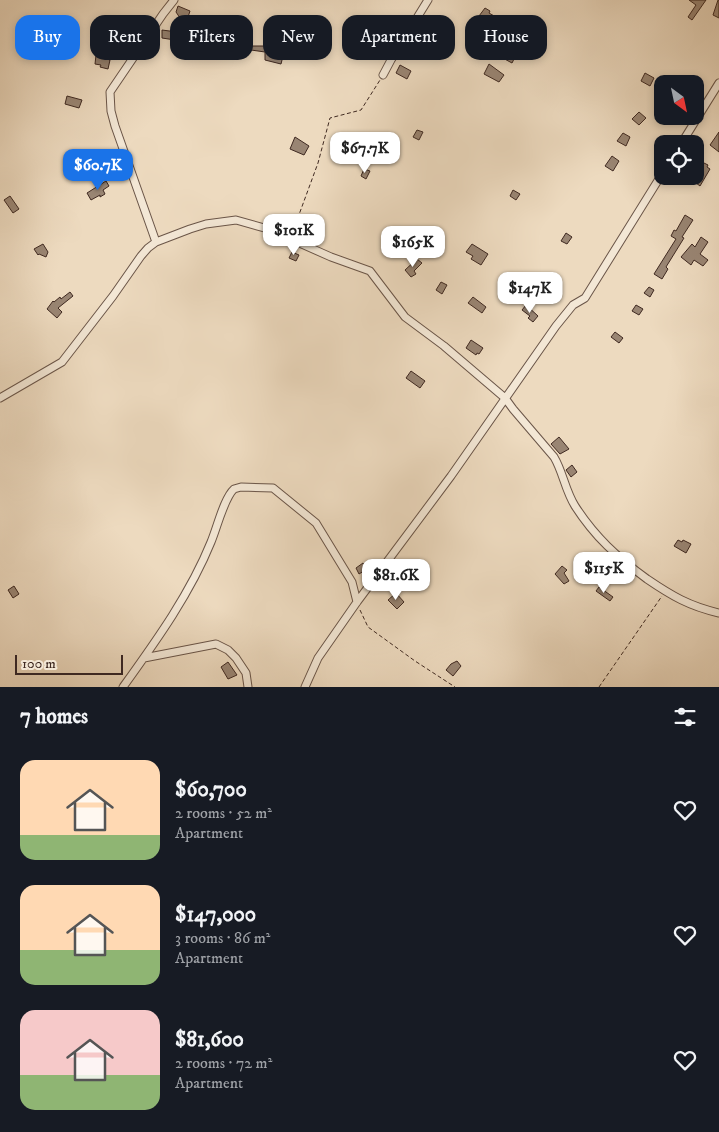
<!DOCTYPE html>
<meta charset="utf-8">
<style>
body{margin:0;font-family:"IM FELL DW Pica",serif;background:#20242c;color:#f1f3f6;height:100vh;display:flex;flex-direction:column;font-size:19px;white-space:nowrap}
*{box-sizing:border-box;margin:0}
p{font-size:16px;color:#9ea1a6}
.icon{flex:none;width:28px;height:28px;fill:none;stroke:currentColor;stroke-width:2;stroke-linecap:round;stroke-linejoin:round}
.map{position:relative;height:687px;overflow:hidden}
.side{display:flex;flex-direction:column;background:#171b24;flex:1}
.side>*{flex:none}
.top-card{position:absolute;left:15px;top:15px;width:690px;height:45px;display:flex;gap:10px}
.needle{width:32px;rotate:147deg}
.fabs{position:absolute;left:654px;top:75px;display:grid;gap:10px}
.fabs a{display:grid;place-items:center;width:50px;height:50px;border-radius:10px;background:#171b24;box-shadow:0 2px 8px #0003;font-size:25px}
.scale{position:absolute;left:15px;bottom:12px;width:108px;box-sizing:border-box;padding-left:5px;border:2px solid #3f2921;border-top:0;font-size:14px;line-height:18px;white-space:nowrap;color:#3f2921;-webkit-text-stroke:4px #f3e7d5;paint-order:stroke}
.price{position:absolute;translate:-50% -42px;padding:0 11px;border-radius:10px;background:#fff;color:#222;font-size:16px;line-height:32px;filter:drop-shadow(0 1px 2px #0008)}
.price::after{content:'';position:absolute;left:50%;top:30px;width:15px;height:11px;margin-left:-8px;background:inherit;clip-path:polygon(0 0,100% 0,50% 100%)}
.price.on{background:#1a73e8;color:#fff}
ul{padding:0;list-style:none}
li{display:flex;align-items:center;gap:15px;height:125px;padding:0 20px}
li span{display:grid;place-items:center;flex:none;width:140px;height:100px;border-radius:15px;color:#555}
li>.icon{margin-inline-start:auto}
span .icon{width:60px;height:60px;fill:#fffc;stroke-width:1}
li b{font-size:21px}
h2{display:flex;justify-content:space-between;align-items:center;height:60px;padding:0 20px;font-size:21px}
.chip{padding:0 18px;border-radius:15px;background:#171b24;box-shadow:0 2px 8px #0003;font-size:18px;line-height:45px}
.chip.on{background:#1a73e8;color:#fff}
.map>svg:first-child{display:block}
.building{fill:#998573;stroke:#3f2921}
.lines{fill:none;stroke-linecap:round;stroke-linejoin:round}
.minor-casing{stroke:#6a5548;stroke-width:9}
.path{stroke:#3f2921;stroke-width:1;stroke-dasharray:4 2.5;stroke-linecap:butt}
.minor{stroke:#f3e7d5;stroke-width:7}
</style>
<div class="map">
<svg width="719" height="687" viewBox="0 0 719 687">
<rect width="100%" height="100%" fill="#eddabf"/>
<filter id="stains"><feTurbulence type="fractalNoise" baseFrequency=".004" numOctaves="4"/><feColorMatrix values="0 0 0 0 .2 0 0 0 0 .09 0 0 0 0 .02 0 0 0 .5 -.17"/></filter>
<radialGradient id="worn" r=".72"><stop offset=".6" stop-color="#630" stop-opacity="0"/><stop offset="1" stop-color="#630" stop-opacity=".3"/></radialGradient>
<path class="building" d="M 689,0 L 706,0 L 692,20 L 688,17 L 696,5 Z
M 718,0 L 719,0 L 719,18 L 713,15 Z
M 178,6 L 190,11 L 188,17 L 190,20 L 184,24 L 176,12 Z
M 485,8 L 490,11 L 489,13 L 501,20 L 498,26 L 479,16 Z
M 422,29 L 430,32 L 431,31 L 449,45 L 445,51 L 426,38 L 425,41 L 418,39 Z
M 162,30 L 177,32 L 175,40 L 162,38 Z
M 375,30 L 390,38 L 385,48 L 370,40 Z
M 224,39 L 234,42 L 231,54 L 221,51 Z
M 492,45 L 515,57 L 512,63 L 490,51 Z
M 252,46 L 273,46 L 273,50 L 284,52 L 281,64 L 265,60 L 265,52 L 251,50 Z
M 108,47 L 113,49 L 109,60 L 110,60 L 108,69 L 100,67 L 101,65 L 95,64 L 96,55 L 105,57 Z
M 489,64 L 504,75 L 499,82 L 484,74 Z
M 400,65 L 411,71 L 407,79 L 396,73 Z
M 645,73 L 654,78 L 650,86 L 641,81 Z
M 67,96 L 82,100 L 79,108 L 65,104 Z
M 639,112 L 646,118 L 639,125 L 632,119 Z
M 417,130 L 423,132 L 419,140 L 413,137 Z
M 719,132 L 719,152 L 710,145 Z
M 623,133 L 630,137 L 626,146 L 617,141 Z
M 295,137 L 309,146 L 304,155 L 290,149 Z
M 612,156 L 619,161 L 613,171 L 605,166 Z
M 698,162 L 701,164 L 702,162 L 708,165 L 707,167 L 710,169 L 700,186 L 687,176 L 695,176 L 695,168 Z
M 364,169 L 370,171 L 366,179 L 361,176 Z
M 106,181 L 109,186 L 103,190 L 105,194 L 100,197 L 100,195 L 91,200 L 87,193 Z
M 513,190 L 520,194 L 516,200 L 510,196 Z
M 10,196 L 19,209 L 13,213 L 4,200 Z
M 685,215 L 693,220 L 682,237 L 684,238 L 666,267 L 668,269 L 662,279 L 654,274 L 676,239 L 671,236 L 674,230 L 676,231 Z
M 566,233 L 572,237 L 567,244 L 561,241 Z
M 701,237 L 708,242 L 700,254 L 708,260 L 703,266 L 694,260 L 691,265 L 681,257 L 692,244 L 695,247 Z
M 43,244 L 48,252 L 46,257 L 39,254 L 38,255 L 34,249 Z
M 472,244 L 488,254 L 481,265 L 471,259 L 473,256 L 466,252 Z
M 292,252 L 299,255 L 296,261 L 289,258 Z
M 417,259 L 422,263 L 414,271 L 416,274 L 411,277 L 405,270 Z
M 441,282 L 447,285 L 442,294 L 436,290 Z
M 526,282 L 532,286 L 528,293 L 521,288 Z
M 649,287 L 654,290 L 650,297 L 644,293 Z
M 70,292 L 73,296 L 58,308 L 62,312 L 57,318 L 47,309 L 53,301 L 54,302 L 60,297 L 61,299 Z
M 473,297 L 486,307 L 482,313 L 468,303 Z
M 526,305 L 538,316 L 533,322 L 528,318 L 530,316 L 522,310 Z
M 636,305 L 643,309 L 639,315 L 632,311 Z
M 615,332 L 623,338 L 619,343 L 611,337 Z
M 471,340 L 483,348 L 479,354 L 477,353 L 476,355 L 466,348 Z
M 411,371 L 425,381 L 420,388 L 406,378 Z
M 559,437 L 569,449 L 560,454 L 551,444 Z
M 572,465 L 577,472 L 571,477 L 566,470 Z
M 678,540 L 682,542 L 683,540 L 691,544 L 686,553 L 674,546 Z
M 363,563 L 367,569 L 359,574 L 356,568 Z
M 562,566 L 567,570 L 564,573 L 569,581 L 564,584 L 555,574 Z
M 14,586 L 19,594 L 13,598 L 8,590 Z
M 599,587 L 613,597 L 610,601 L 596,591 Z
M 396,593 L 404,602 L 397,609 L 388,600 Z
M 457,661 L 461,666 L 453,676 L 446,670 L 451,664 Z
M 228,662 L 237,675 L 228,679 L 221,667 Z"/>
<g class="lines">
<g class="minor-casing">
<path id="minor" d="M 383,75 L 391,60 L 428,0
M 681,144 L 719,83
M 156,242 L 115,126 L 111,111 L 110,92 L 163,14 L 174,0
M 0,398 L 62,362 L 113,296 L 141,256 L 148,248 L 156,242 L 190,229 L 206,224 L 236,220 L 268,229 L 331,257 L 370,271 L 405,317 L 444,346 L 505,398 L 513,409 L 554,457 C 563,472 565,490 575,506 C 595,537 617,557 647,579 C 672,596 689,606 719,613
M 144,658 L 216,644 L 228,650 L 236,658 L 246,673 L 248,687
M 123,687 C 156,641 190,594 211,542 C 217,528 224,498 234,489 L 241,487 L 273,488 L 316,523 L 352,582 L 357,602
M 305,687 L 318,658 L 357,602 L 451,476 L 556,326 L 573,305 L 585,298 L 662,174"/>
</g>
<path class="path" d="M 293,231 L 318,163 L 330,118 L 361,110 L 380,80
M 360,610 L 368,627 L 415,661 L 455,687
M 599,687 L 662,596"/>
<use href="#minor" class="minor"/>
</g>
<rect width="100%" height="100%" filter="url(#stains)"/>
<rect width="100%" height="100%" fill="url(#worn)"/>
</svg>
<div class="fabs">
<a><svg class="needle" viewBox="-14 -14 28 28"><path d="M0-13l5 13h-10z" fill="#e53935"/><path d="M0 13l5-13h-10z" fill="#9ea1a6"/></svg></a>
<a><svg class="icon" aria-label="locate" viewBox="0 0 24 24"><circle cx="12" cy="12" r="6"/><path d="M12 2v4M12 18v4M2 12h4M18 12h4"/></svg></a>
</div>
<div class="scale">100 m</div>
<b class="price" style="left:365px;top:174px">$67.7K</b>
<b class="price on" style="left:98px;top:191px">$60.7K</b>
<b class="price" style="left:294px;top:256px">$101K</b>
<b class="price" style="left:413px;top:268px">$165K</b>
<b class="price" style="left:530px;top:314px">$147K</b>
<b class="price" style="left:604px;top:594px">$115K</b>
<b class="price" style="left:396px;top:601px">$81.6K</b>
<div class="top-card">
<a class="chip on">Buy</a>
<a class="chip">Rent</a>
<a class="chip">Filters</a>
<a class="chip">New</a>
<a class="chip">Apartment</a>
<a class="chip">House</a>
</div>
</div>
<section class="side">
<h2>7 homes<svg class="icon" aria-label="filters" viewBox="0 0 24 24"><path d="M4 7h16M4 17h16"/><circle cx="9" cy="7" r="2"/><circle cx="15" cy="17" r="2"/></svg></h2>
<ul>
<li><span style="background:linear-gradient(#ffd9b3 75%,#8fb573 0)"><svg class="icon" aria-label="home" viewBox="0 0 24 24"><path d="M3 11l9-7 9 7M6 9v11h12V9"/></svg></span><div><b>$60,700</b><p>2 rooms · 52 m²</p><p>Apartment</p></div><svg class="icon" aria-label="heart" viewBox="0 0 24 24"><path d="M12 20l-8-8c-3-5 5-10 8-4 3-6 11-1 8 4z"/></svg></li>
<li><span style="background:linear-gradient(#ffd9b3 65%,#8fb573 0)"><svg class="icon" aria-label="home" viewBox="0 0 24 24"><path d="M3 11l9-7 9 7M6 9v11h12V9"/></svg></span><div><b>$147,000</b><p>3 rooms · 86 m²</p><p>Apartment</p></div><svg class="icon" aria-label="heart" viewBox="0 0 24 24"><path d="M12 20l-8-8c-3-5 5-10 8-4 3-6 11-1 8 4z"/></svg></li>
<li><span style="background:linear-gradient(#f6c9c9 65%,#8fb573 0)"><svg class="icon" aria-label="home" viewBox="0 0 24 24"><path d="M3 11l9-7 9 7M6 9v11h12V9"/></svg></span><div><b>$81,600</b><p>2 rooms · 72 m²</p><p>Apartment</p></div><svg class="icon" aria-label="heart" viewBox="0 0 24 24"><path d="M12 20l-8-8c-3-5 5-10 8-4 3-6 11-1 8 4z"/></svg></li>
</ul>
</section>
